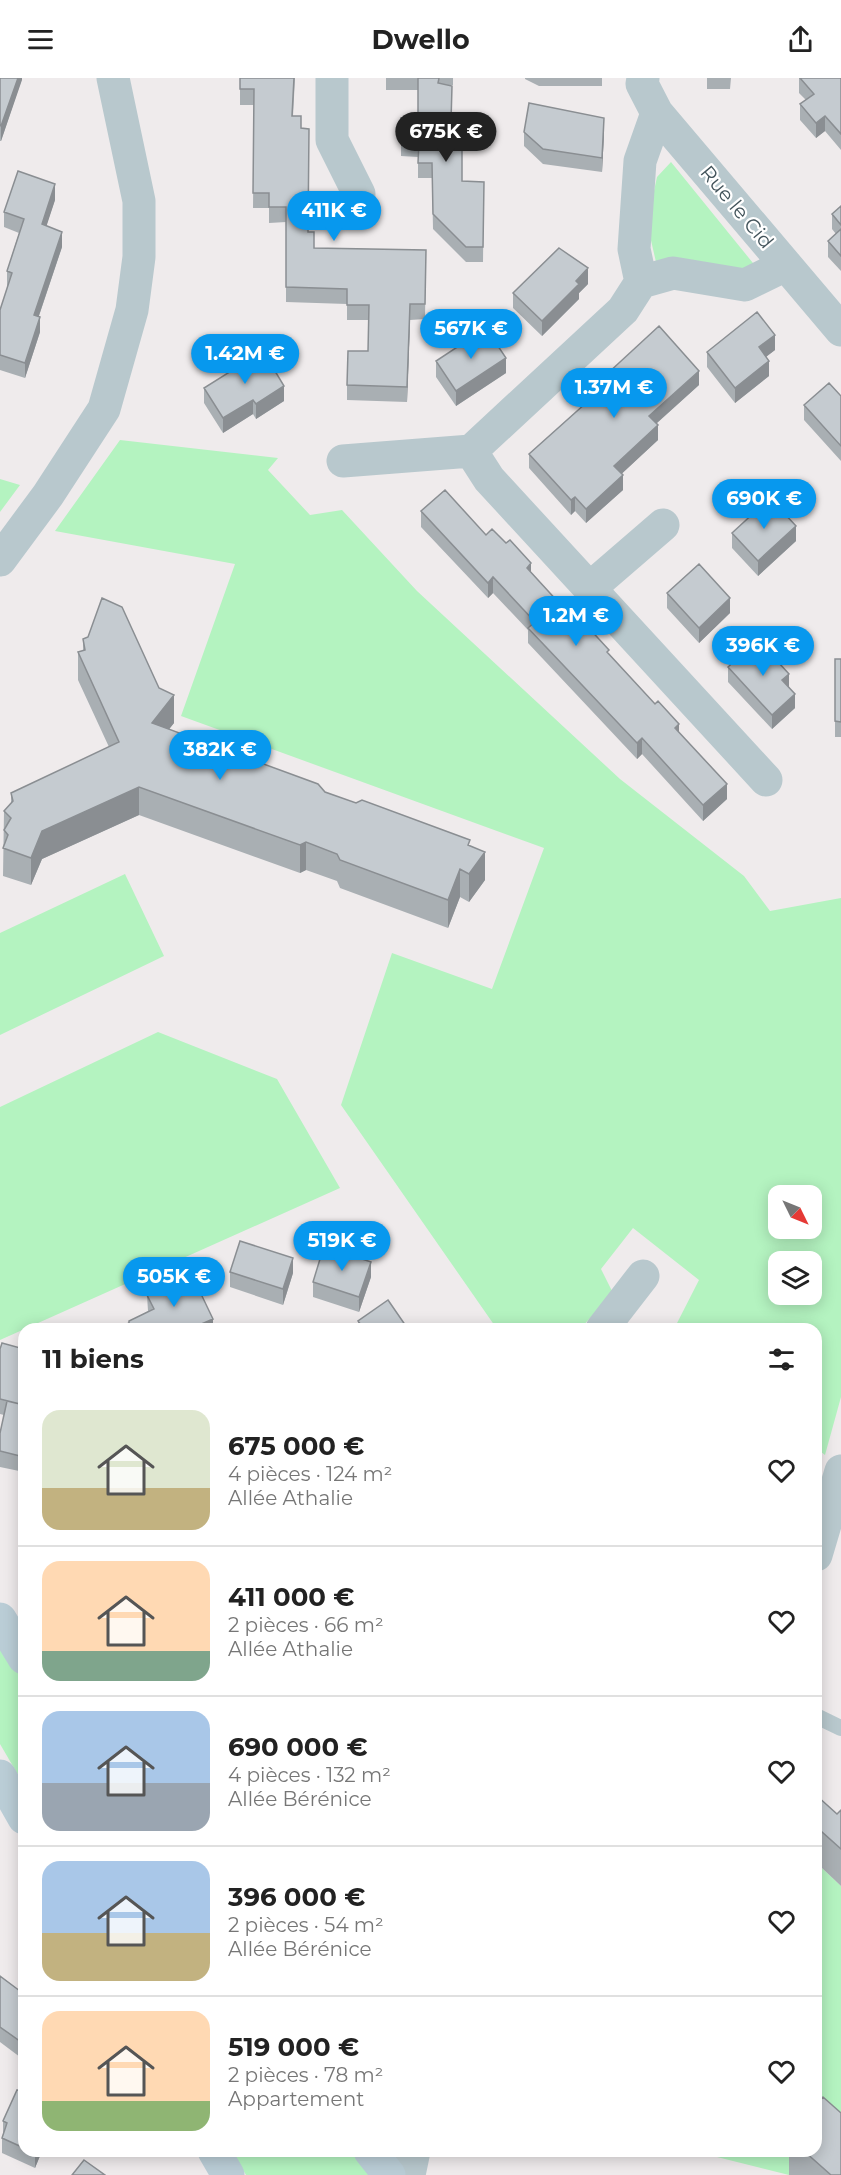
<!DOCTYPE html>
<html lang="fr">
<meta charset="utf-8">
<style>
body{margin:0;font-family:Montserrat,sans-serif;background:#f6f6f6;color:#222;height:100vh;display:flex;flex-direction:column;font-size:22px;white-space:nowrap}
*{box-sizing:border-box;margin:0}
p{font-size:20px;color:#767676}
.icon{flex:none;width:33px;height:33px;fill:none;stroke:currentColor;stroke-width:2;stroke-linecap:round;stroke-linejoin:round}
.map{position:relative;flex:1;overflow:hidden}
.sheet{position:absolute;left:18px;top:1245px;width:804px;height:834px;display:flex;flex-direction:column;background:#fff;border-radius:18px;box-shadow:0 3px 15px #0003}
.sheet>*{flex:none}
.needle{width:39px;rotate:133deg}
.buttons{position:absolute;left:768px;top:1107px;display:grid;gap:12px}
.buttons a{display:grid;place-items:center;width:54px;height:54px;border-radius:12px;background:#fff;box-shadow:0 3px 15px #0003;font-size:30px}
.price{position:absolute;translate:-50% -51px;padding:0 14px;border-radius:21px;background:#0798ee;color:#fff;font-size:20px;line-height:39px;filter:drop-shadow(0 2px 3px #0008)}
.price::after{content:'';position:absolute;left:50%;top:36px;width:18px;height:14px;margin-left:-9px;background:inherit;clip-path:polygon(0 0,100% 0,50% 100%)}
.price.current{background:#222;color:#fff}
ul{padding:0;list-style:none}
li{display:flex;align-items:center;gap:18px;height:150px;padding:0 24px}
li+li{border-top:2px solid #e0e0e0}
li span{display:grid;place-items:center;flex:none;width:168px;height:120px;border-radius:18px;color:#555}
li>.icon{margin-inline-start:auto}
span .icon{width:72px;height:72px;fill:#fffc;stroke-width:1}
li b{font-size:26px}
h2{display:flex;justify-content:space-between;align-items:center;height:72px;padding:0 24px;font-size:26px}
header{display:flex;justify-content:space-between;align-items:center;height:78px;padding:0 24px;background:#fff;font-size:27px;font-weight:700}
.map>svg:first-child{display:block}
.green{fill:#b4f3c0;fill-rule:evenodd}
.lines{fill:none;stroke-linecap:round;stroke-linejoin:round}
.lane{stroke:#b8c8cd;stroke-width:16}
.street{stroke:#b8c8cd;stroke-width:33}
.secondary{stroke:#bacdd6;stroke-width:33}
.wall{fill:#a9afb3}
.shaded-wall{fill:#8a8e92}
.building{fill:#c5cbd0;stroke:#8a8e92;stroke-width:1.5}
.labels{text-anchor:middle;stroke-width:4.5;stroke-linejoin:round;paint-order:stroke}
.street-label{font-size:20px;fill:#43545b;stroke:#fff}
</style>
<header><svg class="icon" aria-label="menu" viewBox="0 0 24 24"><path d="M4 6h16M4 12h16M4 18h16"/></svg>Dwello<svg class="icon" aria-label="share" viewBox="0 0 24 24"><path d="M12 15V3M7 8l5-5 5 5M5 13v7h14v-7"/></svg></header>
<div class="map">
<svg width="841" height="2097" viewBox="0 0 841 2097">
<rect width="100%" height="100%" fill="#efebec"/>
<path class="green" d="M 671,84 L 757,190 L 738,198 L 656,184 L 647,145 L 657,99 Z
M 120,362 L 278,380 L 268,392 L 310,437 L 342,432 L 417,513 L 620,701 L 744,798 L 770,833 L 841,820 L 841,1319 L 825,1377 L 816,1370 L 816,1251 L 674,1251 L 699,1202 L 633,1150 L 601,1191 L 613,1215 L 580,1251 L 497,1251 L 341,1027 L 392,875 L 492,911 L 544,770 L 181,638 L 235,486 L 55,453 ZM 778,1118 L 812,1118 L 812,1150 L 778,1150 ZM 778,1184 L 812,1184 L 812,1216 L 778,1216 Z
M 0,401 L 20,407 L 0,434 Z
M 125,796 L 164,878 L 0,957 L 0,855 Z
M 158,954 L 277,1001 L 340,1110 L 0,1262 L 0,1029 Z
M 0,1548 L 24,1586 L 24,1707 L 0,1666 Z
M 822,1790 L 841,1808 L 841,2072 L 816,2064 L 816,1796 Z
M 232,2073 L 352,2073 L 370,2097 L 246,2097 Z
M 705,2073 L 809,2073 L 789,2097 L 705,2076 Z"/>
<g class="lines">
<path class="lane" d="M 816,1638 L 841,1650"/>
<path class="street" d="M 332,0 L 332,62 L 359,116
M 643,0 L 642,6 L 657,35 L 841,252
M 657,35 L 640,83 L 634,171 L 641,204 L 623,232 L 471,373 L 489,401 L 766,702
M 641,204 L 673,195 L 745,207 L 786,187
M 343,383 L 471,373
M 0,482 L 48,417 L 104,331 L 132,232 L 139,179 L 139,123 L 113,0
M 590,510 L 663,447
M 602,1251 L 643,1198
M 816,1477 L 841,1393
M 409,2097 L 414,2073"/>
<path class="secondary" d="M 0,1541 L 24,1580
M 0,1698 L 24,1740
M 214,2073 L 228,2097
M 370,2073 L 389,2097"/>
</g>
<path class="wall" d="M 0,0 L 22,0 L 1,63 L 0,63 Z
M 240,0 L 295,0 L 293,38 L 301,50 L 308,154 L 314,170 L 426,172 L 425,241 L 410,242 L 407,324 L 347,322 L 347,307 L 368,273 L 368,242 L 347,242 L 347,226 L 286,224 L 286,144 L 269,145 L 269,130 L 253,130 L 254,27 L 240,27 Z
M 386,0 L 453,0 L 453,7 L 447,7 L 452,8 L 452,44 L 462,103 L 484,104 L 483,184 L 466,184 L 433,151 L 432,100 L 418,100 L 418,79 L 401,78 L 401,40 L 418,39 L 418,12 L 386,12 Z
M 525,0 L 602,0 L 602,8 L 539,8 L 525,1 Z
M 707,0 L 731,0 L 730,11 L 707,11 Z
M 799,0 L 841,0 L 841,72 L 825,53 L 816,60 L 800,42 L 800,26 L 806,22 L 799,15 Z
M 524,54 L 604,55 L 602,94 L 543,86 L 524,68 Z
M 55,122 L 46,148 L 62,169 L 39,238 L 40,254 L 25,300 L 0,292 L 0,232 L 8,208 L 7,208 L 7,193 L 19,155 L 4,149 L 4,134 Z
M 841,128 L 841,193 L 828,179 L 828,163 L 836,156 L 832,151 L 832,136 Z
M 588,206 L 579,215 L 579,221 L 542,258 L 513,230 L 513,215 Z
M 775,272 L 766,279 L 769,298 L 735,325 L 707,289 L 707,274 Z
M 436,283 L 506,295 L 456,328 L 436,299 Z
M 699,307 L 656,346 L 658,362 L 621,396 L 623,412 L 586,445 L 575,433 L 571,437 L 529,390 L 529,376 L 581,329 L 581,320 Z
M 204,310 L 284,323 L 256,341 L 253,336 L 223,355 L 204,325 Z
M 841,318 L 841,400 L 841,383 L 804,342 L 804,327 Z
M 421,433 L 486,457 L 531,494 L 571,538 L 609,576 L 679,655 L 727,721 L 703,743 L 642,676 L 637,681 L 528,565 L 528,552 L 493,515 L 488,520 L 421,449 Z
M 732,455 L 796,463 L 758,498 L 732,470 Z
M 667,515 L 730,535 L 699,565 L 667,530 Z
M 83,561 L 174,645 L 169,651 L 325,714 L 470,768 L 485,802 L 469,824 L 460,819 L 448,850 L 340,810 L 337,803 L 306,792 L 300,795 L 139,737 L 42,781 L 31,807 L 3,798 L 4,733 L 11,726 L 11,715 L 109,669 L 78,602 L 78,574 L 83,573 Z
M 835,581 L 841,581 L 841,659 L 835,659 Z
M 728,589 L 789,609 L 795,630 L 772,651 L 728,604 Z
M 230,1194 L 293,1195 L 283,1227 L 230,1209 Z
M 371,1199 L 359,1234 L 313,1219 L 313,1204 Z
M 147,1217 L 213,1251 L 129,1245 L 129,1243 L 148,1233 Z
M 358,1243 L 408,1251 L 358,1251 Z
M 0,1271 L 24,1271 L 24,1394 L 0,1389 L 0,1355 L 4,1337 L 0,1336 Z
M 816,1717 L 837,1736 L 841,1732 L 841,1808 L 822,1790 L 816,1796 Z
M 0,1898 L 24,1916 L 24,1982 L 0,1964 Z
M 24,2006 L 24,2073 L 42,2073 L 35,2090 L 2,2075 L 2,2060 L 3,2056 L 3,2043 Z
M 789,2073 L 816,2073 L 841,2097 L 789,2097 Z"/>
<path class="shaded-wall" d="M 18,0 L 22,0 L 22,2 L 1,63 L 1,48 Z
M 825,38 L 825,53 L 816,60 L 816,45 Z
M 604,40 L 604,55 L 602,94 L 602,80 Z
M 55,106 L 55,122 L 42,162 L 42,146 Z
M 62,154 L 62,169 L 34,252 L 34,237 Z
M 588,190 L 588,206 L 579,215 L 579,221 L 542,258 L 542,243 L 576,203 Z
M 410,226 L 410,242 L 407,324 L 407,309 Z
M 40,239 L 40,254 L 25,300 L 25,285 Z
M 775,257 L 775,272 L 759,284 L 759,269 Z
M 506,280 L 506,295 L 456,328 L 456,313 Z
M 769,283 L 769,298 L 735,325 L 735,310 Z
M 699,293 L 699,307 L 649,352 L 649,338 Z
M 284,308 L 284,323 L 256,341 L 256,326 Z
M 253,322 L 253,336 L 223,355 L 223,340 Z
M 658,347 L 658,362 L 614,403 L 614,388 Z
M 623,397 L 623,412 L 586,445 L 586,431 Z
M 575,419 L 575,433 L 571,437 L 571,422 Z
M 796,448 L 796,463 L 758,498 L 758,483 Z
M 531,485 L 531,501 L 527,490 Z
M 493,499 L 493,515 L 488,520 L 488,505 Z
M 730,520 L 730,535 L 699,565 L 699,550 Z
M 789,596 L 789,611 L 782,602 Z
M 795,616 L 795,630 L 772,651 L 772,637 Z
M 174,617 L 174,645 L 152,673 L 152,645 Z
M 679,646 L 679,661 L 675,650 Z
M 642,660 L 642,676 L 637,681 L 637,665 Z
M 727,706 L 727,721 L 703,743 L 703,727 Z
M 139,709 L 139,737 L 42,781 L 31,807 L 31,780 L 42,753 Z
M 306,764 L 306,792 L 300,795 L 300,767 Z
M 485,774 L 485,802 L 469,824 L 469,796 Z
M 460,791 L 460,819 L 448,850 L 448,822 Z
M 293,1180 L 293,1195 L 283,1227 L 283,1211 Z
M 371,1184 L 371,1199 L 359,1234 L 359,1219 Z
M 213,1241 L 213,1251 L 190,1251 Z
M 822,1754 L 822,1790 L 816,1796 L 816,1759 Z
M 35,2073 L 42,2073 L 35,2090 Z"/>
<path class="building" d="M 0,0 L 18,0 L 1,48 L 0,47 Z
M 240,0 L 294,0 L 292,38 L 301,38 L 301,50 L 309,51 L 308,154 L 314,154 L 314,170 L 426,172 L 425,226 L 410,226 L 407,309 L 347,307 L 348,273 L 368,273 L 369,227 L 347,227 L 347,211 L 286,209 L 286,129 L 269,129 L 269,115 L 253,115 L 254,11 L 240,11 Z
M 418,0 L 439,0 L 438,5 L 452,8 L 451,44 L 462,45 L 462,103 L 484,104 L 483,169 L 466,169 L 433,136 L 432,85 L 418,85 L 419,63 L 401,63 L 401,40 L 418,39 Z
M 800,0 L 841,0 L 841,56 L 825,38 L 816,45 L 800,26 L 814,16 Z
M 529,25 L 604,40 L 602,80 L 543,71 L 524,54 Z
M 18,93 L 55,106 L 42,146 L 62,154 L 34,237 L 40,239 L 25,285 L 0,277 L 0,232 L 12,195 L 7,193 L 24,141 L 4,134 Z
M 841,128 L 841,147 L 832,136 Z
M 841,151 L 841,178 L 828,163 Z
M 559,170 L 588,190 L 576,203 L 579,206 L 542,243 L 513,215 Z
M 757,234 L 775,257 L 759,269 L 769,283 L 735,310 L 707,274 Z
M 659,248 L 699,293 L 649,338 L 658,347 L 614,388 L 623,397 L 586,431 L 575,419 L 571,422 L 529,376 L 586,325 L 581,320 Z
M 486,250 L 506,280 L 456,313 L 436,283 Z
M 263,273 L 284,308 L 256,326 L 253,322 L 223,340 L 204,310 Z
M 829,305 L 841,318 L 841,368 L 804,327 Z
M 445,412 L 486,457 L 492,451 L 506,465 L 510,462 L 531,485 L 527,490 L 571,538 L 574,534 L 609,572 L 607,574 L 655,626 L 658,623 L 679,646 L 675,650 L 727,706 L 703,727 L 642,660 L 637,665 L 528,550 L 535,544 L 493,499 L 488,505 L 421,433 Z
M 770,420 L 796,448 L 758,483 L 732,455 Z
M 699,486 L 730,520 L 699,550 L 667,515 Z
M 102,520 L 122,529 L 159,610 L 174,617 L 152,645 L 318,706 L 325,714 L 356,725 L 362,722 L 470,762 L 468,767 L 485,774 L 469,796 L 460,791 L 448,822 L 340,782 L 337,776 L 306,764 L 300,767 L 139,709 L 42,753 L 31,780 L 3,770 L 8,757 L 4,752 L 11,740 L 4,733 L 13,723 L 11,715 L 119,664 L 78,574 L 85,572 L 83,561 L 88,559 Z
M 758,562 L 789,596 L 782,602 L 795,616 L 772,637 L 728,589 Z
M 835,581 L 841,581 L 841,644 L 835,643 Z
M 240,1163 L 293,1180 L 283,1211 L 230,1194 Z
M 324,1168 L 371,1184 L 359,1219 L 313,1204 Z
M 191,1195 L 213,1241 L 190,1251 L 117,1251 L 129,1245 L 129,1243 L 154,1231 L 147,1217 Z
M 388,1222 L 408,1251 L 364,1251 L 358,1243 Z
M 663,1247 L 668,1251 L 660,1251 Z
M 2,1265 L 24,1271 L 24,1327 L 0,1321 L 0,1271 Z
M 7,1323 L 24,1327 L 24,1379 L 0,1373 L 0,1355 Z
M 816,1717 L 837,1736 L 841,1732 L 841,1771 L 822,1754 L 816,1759 Z
M 0,1898 L 24,1916 L 24,1966 L 0,1949 Z
M 24,2006 L 24,2070 L 2,2060 L 7,2045 L 3,2043 L 17,2012 L 21,2013 Z
M 823,2019 L 841,2035 L 841,2097 L 831,2097 L 804,2073 L 816,2073 L 816,2028 Z
M 84,2082 L 105,2097 L 72,2097 Z"/>
<g class="labels">
<g class="street-label">
<text transform="translate(737 129) rotate(50)" y="7">Rue le Cid</text>
</g>
</g>
</svg>
<div class="buttons">
<a><svg class="needle" viewBox="-14 -14 28 28"><path d="M0-13l5 13h-10z" fill="#e53935"/><path d="M0 13l5-13h-10z" fill="#767676"/></svg></a>
<a><svg class="icon" aria-label="layers" viewBox="0 0 24 24"><path d="M12 4l9 5-9 5-9-5zM3 14l9 5 9-5"/></svg></a>
</div>
<b class="price current" style="left:446px;top:85px">675K €</b>
<b class="price" style="left:334px;top:164px">411K €</b>
<b class="price" style="left:471px;top:282px">567K €</b>
<b class="price" style="left:245px;top:307px">1.42M €</b>
<b class="price" style="left:614px;top:341px">1.37M €</b>
<b class="price" style="left:764px;top:452px">690K €</b>
<b class="price" style="left:576px;top:569px">1.2M €</b>
<b class="price" style="left:763px;top:599px">396K €</b>
<b class="price" style="left:220px;top:703px">382K €</b>
<b class="price" style="left:342px;top:1194px">519K €</b>
<b class="price" style="left:174px;top:1230px">505K €</b>
<section class="sheet">
<h2>11 biens<svg class="icon" aria-label="filters" viewBox="0 0 24 24"><path d="M4 7h16M4 17h16"/><circle cx="9" cy="7" r="2"/><circle cx="15" cy="17" r="2"/></svg></h2>
<ul>
<li><span style="background:linear-gradient(#dfe7d0 65%,#c2b280 0)"><svg class="icon" aria-label="home" viewBox="0 0 24 24"><path d="M3 11l9-7 9 7M6 9v11h12V9"/></svg></span><div><b>675 000 €</b><p>4 pièces · 124 m²</p><p>Allée Athalie</p></div><svg class="icon" aria-label="heart" viewBox="0 0 24 24"><path d="M12 20l-8-8c-3-5 5-10 8-4 3-6 11-1 8 4z"/></svg></li>
<li><span style="background:linear-gradient(#ffd9b3 75%,#7fa58c 0)"><svg class="icon" aria-label="home" viewBox="0 0 24 24"><path d="M3 11l9-7 9 7M6 9v11h12V9"/></svg></span><div><b>411 000 €</b><p>2 pièces · 66 m²</p><p>Allée Athalie</p></div><svg class="icon" aria-label="heart" viewBox="0 0 24 24"><path d="M12 20l-8-8c-3-5 5-10 8-4 3-6 11-1 8 4z"/></svg></li>
<li><span style="background:linear-gradient(#a9c7e8 60%,#9aa5b1 0)"><svg class="icon" aria-label="home" viewBox="0 0 24 24"><path d="M3 11l9-7 9 7M6 9v11h12V9"/></svg></span><div><b>690 000 €</b><p>4 pièces · 132 m²</p><p>Allée Bérénice</p></div><svg class="icon" aria-label="heart" viewBox="0 0 24 24"><path d="M12 20l-8-8c-3-5 5-10 8-4 3-6 11-1 8 4z"/></svg></li>
<li><span style="background:linear-gradient(#a9c7e8 60%,#c2b280 0)"><svg class="icon" aria-label="home" viewBox="0 0 24 24"><path d="M3 11l9-7 9 7M6 9v11h12V9"/></svg></span><div><b>396 000 €</b><p>2 pièces · 54 m²</p><p>Allée Bérénice</p></div><svg class="icon" aria-label="heart" viewBox="0 0 24 24"><path d="M12 20l-8-8c-3-5 5-10 8-4 3-6 11-1 8 4z"/></svg></li>
<li><span style="background:linear-gradient(#ffd9b3 75%,#8fb573 0)"><svg class="icon" aria-label="home" viewBox="0 0 24 24"><path d="M3 11l9-7 9 7M6 9v11h12V9"/></svg></span><div><b>519 000 €</b><p>2 pièces · 78 m²</p><p>Appartement</p></div><svg class="icon" aria-label="heart" viewBox="0 0 24 24"><path d="M12 20l-8-8c-3-5 5-10 8-4 3-6 11-1 8 4z"/></svg></li>
</ul>
</section>
</div>
